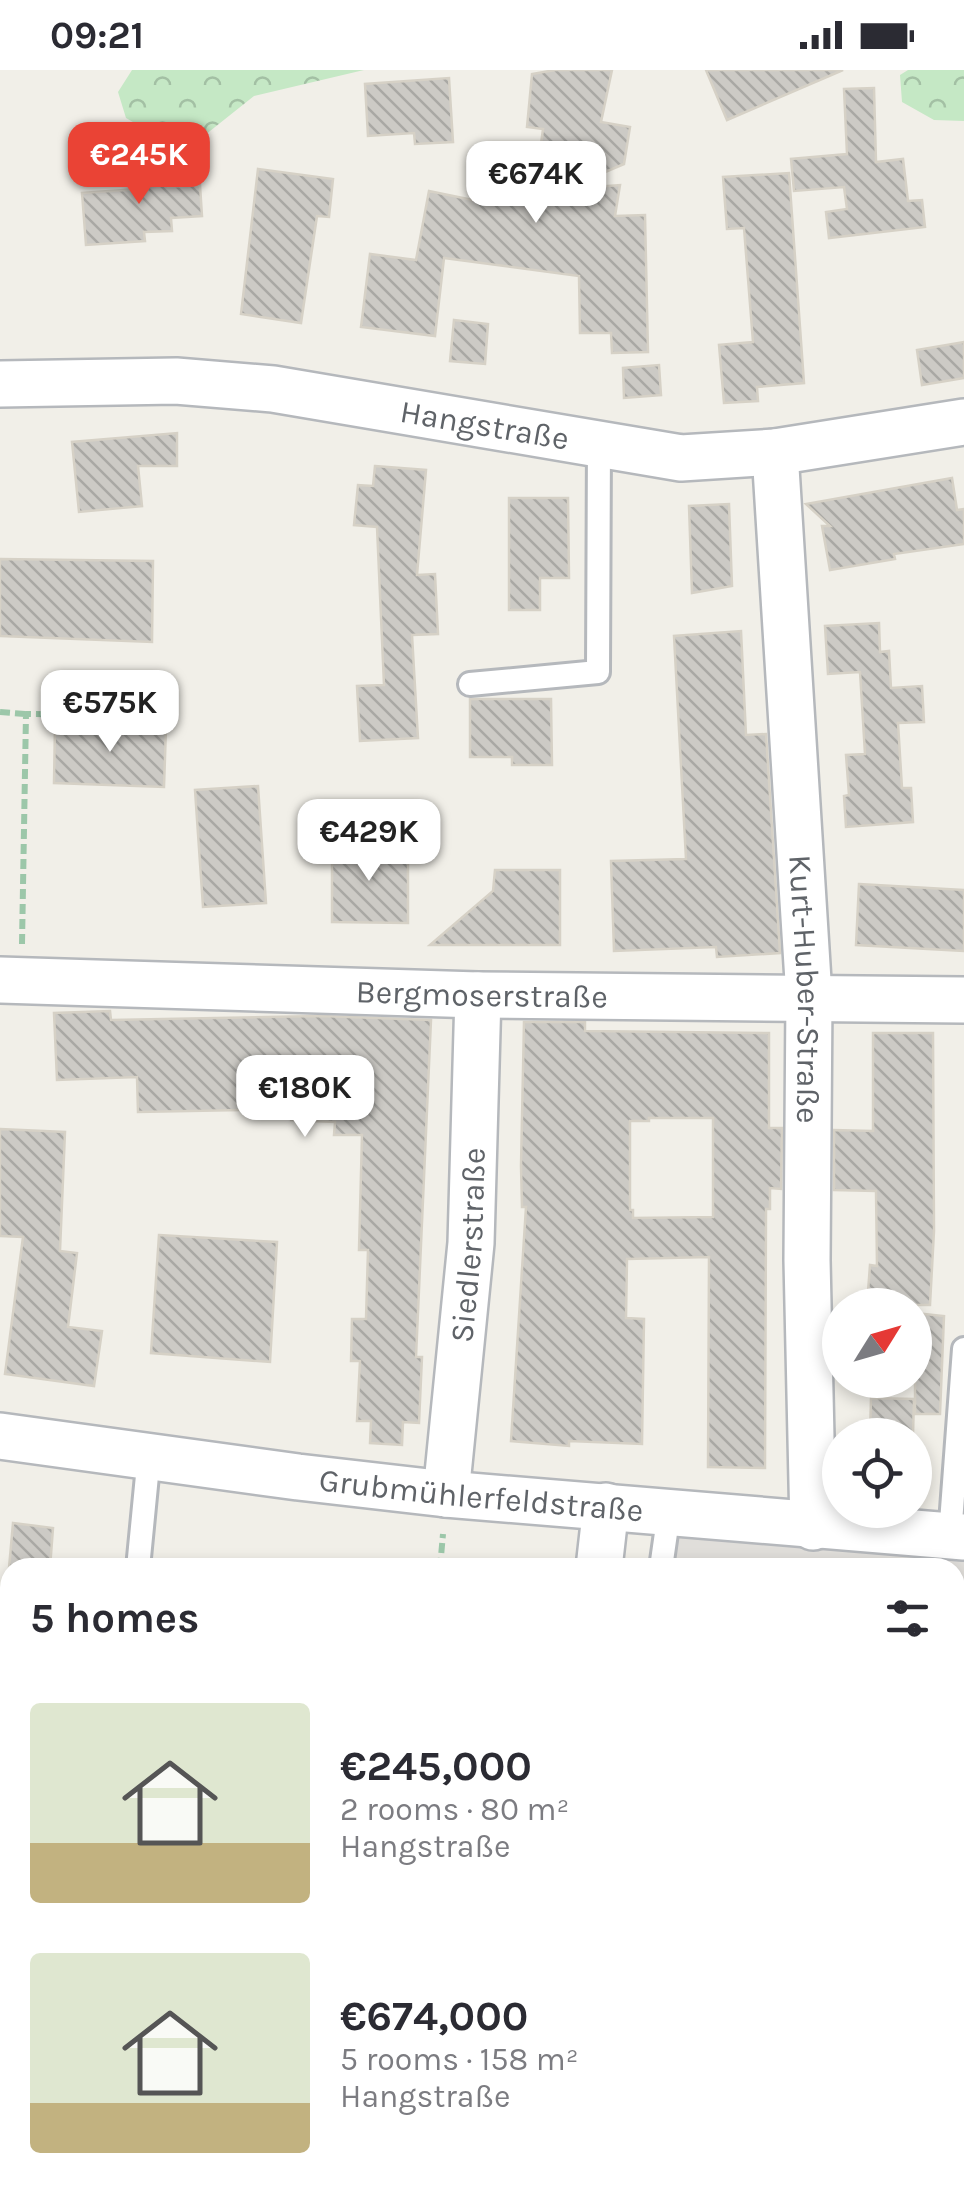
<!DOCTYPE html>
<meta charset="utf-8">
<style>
body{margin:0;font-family:Karla,sans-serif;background:#f7f7f7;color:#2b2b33;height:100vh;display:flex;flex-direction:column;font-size:38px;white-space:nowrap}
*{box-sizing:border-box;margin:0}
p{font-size:32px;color:#7c7c81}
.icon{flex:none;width:55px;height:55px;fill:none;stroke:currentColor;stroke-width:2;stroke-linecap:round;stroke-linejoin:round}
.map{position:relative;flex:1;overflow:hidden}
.sheet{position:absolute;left:0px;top:1488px;width:965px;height:642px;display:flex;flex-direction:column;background:#fff;border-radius:30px 30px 0 0;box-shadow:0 5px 15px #0003}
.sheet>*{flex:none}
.needle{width:65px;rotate:53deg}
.fabs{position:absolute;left:822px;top:1218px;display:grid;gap:20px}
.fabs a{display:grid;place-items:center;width:110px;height:110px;border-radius:50%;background:#fff;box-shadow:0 5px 15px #0003;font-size:50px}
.price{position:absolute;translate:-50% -85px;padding:0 22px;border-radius:20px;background:#fff;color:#222;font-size:32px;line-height:65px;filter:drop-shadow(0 2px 5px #0008)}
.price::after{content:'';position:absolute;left:50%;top:60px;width:30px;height:22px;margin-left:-15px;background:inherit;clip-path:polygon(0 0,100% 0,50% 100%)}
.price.selected{background:#ea4335;color:#fff}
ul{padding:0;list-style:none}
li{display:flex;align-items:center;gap:30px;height:250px;padding:0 30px}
li span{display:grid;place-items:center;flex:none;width:280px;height:200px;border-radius:10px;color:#555}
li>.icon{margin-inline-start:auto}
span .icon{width:120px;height:120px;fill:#fffc;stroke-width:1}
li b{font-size:42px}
h2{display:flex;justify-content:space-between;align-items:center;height:120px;padding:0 30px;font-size:42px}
.status{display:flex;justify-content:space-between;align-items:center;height:70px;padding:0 50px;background:#fff;direction:ltr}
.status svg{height:28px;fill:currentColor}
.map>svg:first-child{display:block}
.industrial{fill:#e0deda}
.forest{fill:url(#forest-crowns)}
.building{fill:url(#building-back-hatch);stroke:#d6d1c6;stroke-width:2.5;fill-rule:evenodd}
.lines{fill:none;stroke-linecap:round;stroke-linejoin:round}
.lane-casing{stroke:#b5b8bc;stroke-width:28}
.street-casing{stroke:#b5b8bc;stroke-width:50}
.path{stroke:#9cc7a9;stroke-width:6;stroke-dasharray:10 5;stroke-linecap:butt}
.lane{stroke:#fff;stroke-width:22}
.street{stroke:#fff;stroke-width:45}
.labels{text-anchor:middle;stroke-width:9;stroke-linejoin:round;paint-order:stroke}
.street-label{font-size:32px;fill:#5f6368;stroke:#fff}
</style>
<div class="status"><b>09:21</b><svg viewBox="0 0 49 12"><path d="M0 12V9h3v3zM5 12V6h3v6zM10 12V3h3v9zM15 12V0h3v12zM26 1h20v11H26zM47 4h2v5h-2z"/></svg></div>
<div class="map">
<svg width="964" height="2128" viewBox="0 0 964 2128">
<defs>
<pattern id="forest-crowns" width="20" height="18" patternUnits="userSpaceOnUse" patternTransform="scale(2.5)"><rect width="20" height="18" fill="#c5e8c5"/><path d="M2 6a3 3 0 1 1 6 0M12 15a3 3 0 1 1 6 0" fill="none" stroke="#a3c0a4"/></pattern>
<pattern id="building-back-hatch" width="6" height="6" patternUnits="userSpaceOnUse" patternTransform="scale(2.5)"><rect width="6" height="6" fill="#cccac5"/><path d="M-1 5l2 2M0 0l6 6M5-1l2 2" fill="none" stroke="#a9a8a4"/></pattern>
</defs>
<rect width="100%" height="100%" fill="#f1efe8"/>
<path class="industrial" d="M 665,1457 L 964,1489 L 964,2128 L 566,2128 L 566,2120 L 955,2120 L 955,1498 L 659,1497 Z"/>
<path class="forest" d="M 132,0 L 364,0 L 254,26 L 205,65 L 174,76 L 126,48 L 118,22 Z
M 908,0 L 964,0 L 964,51 L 934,50 L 902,32 L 900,5 Z"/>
<path class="building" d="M 555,0 L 612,0 L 601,52 L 630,57 L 624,94 L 565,119 L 620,115 L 615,146 L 645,145 L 648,282 L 612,283 L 611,263 L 580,263 L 579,206 L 444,188 L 435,266 L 361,257 L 370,184 L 416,190 L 429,121 L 492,134 L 493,129 L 533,134 L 543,59 L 527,57 L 532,4 Z
M 706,0 L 843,0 L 727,50 Z
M 449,8 L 453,72 L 415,74 L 414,63 L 368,66 L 365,14 Z
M 874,18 L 876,92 L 903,89 L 908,131 L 922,130 L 925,157 L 829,168 L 826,142 L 847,139 L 844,117 L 794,121 L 791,89 L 847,84 L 844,19 Z
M 166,87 L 168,117 L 200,115 L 202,146 L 171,148 L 172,161 L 144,162 L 145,171 L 86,175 L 82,123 L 138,119 L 136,89 Z
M 258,99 L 333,109 L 329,147 L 317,146 L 301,253 L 241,244 Z
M 789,103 L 804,313 L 757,317 L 758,331 L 724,333 L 719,275 L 753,272 L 744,158 L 727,159 L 723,107 Z
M 454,250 L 488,254 L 485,294 L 450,291 Z
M 964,272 L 964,308 L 922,315 L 917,280 Z
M 659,295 L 661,325 L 624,328 L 623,298 Z
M 177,363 L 177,396 L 138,396 L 142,436 L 79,442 L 72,372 Z
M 375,396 L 426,400 L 417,505 L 435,504 L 438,564 L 412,565 L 418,668 L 360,671 L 357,616 L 384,615 L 377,457 L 354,455 L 358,415 L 373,416 Z
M 952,408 L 957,440 L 964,439 L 964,474 L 894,484 L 895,489 L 830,500 L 822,456 L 830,456 L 806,434 Z
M 509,428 L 568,428 L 569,508 L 540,508 L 540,540 L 509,540 Z
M 729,434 L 732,516 L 692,523 L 689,436 Z
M 0,489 L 153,491 L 152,572 L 0,566 Z
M 879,553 L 880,582 L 889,581 L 891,618 L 922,616 L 924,652 L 898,653 L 902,718 L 911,718 L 913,752 L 846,757 L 844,726 L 849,725 L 846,685 L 865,684 L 860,602 L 828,604 L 825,556 Z
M 741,561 L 746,665 L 766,664 L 780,883 L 717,887 L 716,877 L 614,881 L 611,791 L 686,789 L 674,566 Z
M 470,629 L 551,629 L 552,695 L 512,695 L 512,687 L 470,687 Z
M 55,654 L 166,658 L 164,717 L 54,713 Z
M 258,716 L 266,833 L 203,837 L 195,720 Z
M 332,771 L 385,771 L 386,786 L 408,786 L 408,853 L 332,852 Z
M 495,800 L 560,800 L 560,875 L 430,875 L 493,821 Z
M 859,814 L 964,820 L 964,881 L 856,875 Z
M 110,941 L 111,950 L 321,946 L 431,950 L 416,1287 L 422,1287 L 419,1353 L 403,1352 L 402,1375 L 370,1373 L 371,1351 L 357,1351 L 360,1291 L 351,1291 L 352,1249 L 366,1249 L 368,1180 L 359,1180 L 362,1065 L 334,1065 L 335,1052 L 291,1050 L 291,1039 L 138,1042 L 137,1007 L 57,1010 L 54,943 Z
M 524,952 L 585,952 L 585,961 L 769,963 L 769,1058 L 782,1058 L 781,1119 L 770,1118 L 770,1139 L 766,1139 L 765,1398 L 708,1397 L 709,1187 L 627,1189 L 626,1248 L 644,1249 L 642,1374 L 569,1371 L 569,1376 L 511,1371 L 526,1137 L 522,1137 L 521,1096 ZM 649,1048 L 713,1048 L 713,1147 L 633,1148 L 633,1140 L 630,1140 L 630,1051 L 649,1051 Z
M 873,963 L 933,963 L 934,1161 L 930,1235 L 867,1235 L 870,1195 L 877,1196 L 876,1121 L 834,1120 L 834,1060 L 873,1061 Z
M 0,1059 L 65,1062 L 60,1181 L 77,1183 L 68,1257 L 102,1261 L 94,1316 L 5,1304 L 23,1167 L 0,1166 Z
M 159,1165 L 277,1172 L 270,1292 L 151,1283 Z
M 915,1243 L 944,1246 L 940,1344 L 915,1344 Z
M 871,1328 L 914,1329 L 913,1365 L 870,1365 Z
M 13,1453 L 53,1458 L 50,1498 L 9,1498 Z"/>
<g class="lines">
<g class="lane-casing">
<path id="lane" d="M 470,614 L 598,602 L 599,371
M 950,1466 L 964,1279
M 138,1498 L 149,1385
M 661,1498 L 669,1442
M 587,2128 L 587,2120"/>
</g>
<g class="street-casing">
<g id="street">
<path id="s1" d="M 0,314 L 176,311 L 273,319 L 681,388 L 775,382 L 964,352"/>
<path id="s2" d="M 775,382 L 809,927 L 807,1190 L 813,1457"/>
<path id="s3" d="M 0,910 L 478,925 L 964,930"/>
<path id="s4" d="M 0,1366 L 298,1407 L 446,1424 L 964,1467"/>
<path id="s5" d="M 446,1424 L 471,1173 L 478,925"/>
<path d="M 599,1498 L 606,1436"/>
<path d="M 519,2128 L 520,2120"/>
</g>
</g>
<path class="path" d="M 0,642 L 26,644
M 22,874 L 26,644 L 109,645
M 440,1498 L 443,1464
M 0,2029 L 10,2041
M 45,2120 L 53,2128
M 100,2128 L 102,2120
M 248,2128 L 251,2120"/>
<use href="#lane" class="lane"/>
<use href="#street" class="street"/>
</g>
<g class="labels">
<g class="street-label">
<text dy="11" stroke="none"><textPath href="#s1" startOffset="488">Hangstraße</textPath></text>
<text dy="11" stroke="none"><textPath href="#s2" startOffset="538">Kurt-Huber-Straße</textPath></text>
<text dy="11" stroke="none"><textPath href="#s3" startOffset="482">Bergmoserstraße</textPath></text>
<text dy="11" stroke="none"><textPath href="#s5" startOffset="250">Siedlerstraße</textPath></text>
<text dy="11" stroke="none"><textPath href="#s4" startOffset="485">Grubmühlerfeldstraße</textPath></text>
</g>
</g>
</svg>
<div class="fabs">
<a><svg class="needle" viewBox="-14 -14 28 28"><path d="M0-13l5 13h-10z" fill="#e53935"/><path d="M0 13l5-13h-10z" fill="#7c7c81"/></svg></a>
<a><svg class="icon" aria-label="locate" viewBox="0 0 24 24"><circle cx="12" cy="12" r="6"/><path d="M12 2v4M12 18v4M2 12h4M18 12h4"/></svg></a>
</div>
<b class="price selected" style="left:139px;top:137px">€245K</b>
<b class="price" style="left:536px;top:156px">€674K</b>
<b class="price" style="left:110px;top:685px">€575K</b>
<b class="price" style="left:369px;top:814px">€429K</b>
<b class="price" style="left:305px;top:1070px">€180K</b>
<section class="sheet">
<h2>5 homes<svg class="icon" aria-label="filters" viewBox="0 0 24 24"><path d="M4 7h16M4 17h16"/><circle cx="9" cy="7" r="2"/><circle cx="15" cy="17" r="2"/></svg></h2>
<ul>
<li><span style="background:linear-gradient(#dfe7d0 70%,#c2b280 0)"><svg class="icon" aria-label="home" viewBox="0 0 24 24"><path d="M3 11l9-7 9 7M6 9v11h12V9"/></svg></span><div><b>€245,000</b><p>2 rooms · 80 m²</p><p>Hangstraße</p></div></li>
<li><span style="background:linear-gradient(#dfe7d0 75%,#c2b280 0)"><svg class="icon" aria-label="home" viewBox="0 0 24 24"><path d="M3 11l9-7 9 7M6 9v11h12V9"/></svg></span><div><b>€674,000</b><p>5 rooms · 158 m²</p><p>Hangstraße</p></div></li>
</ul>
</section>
</div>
